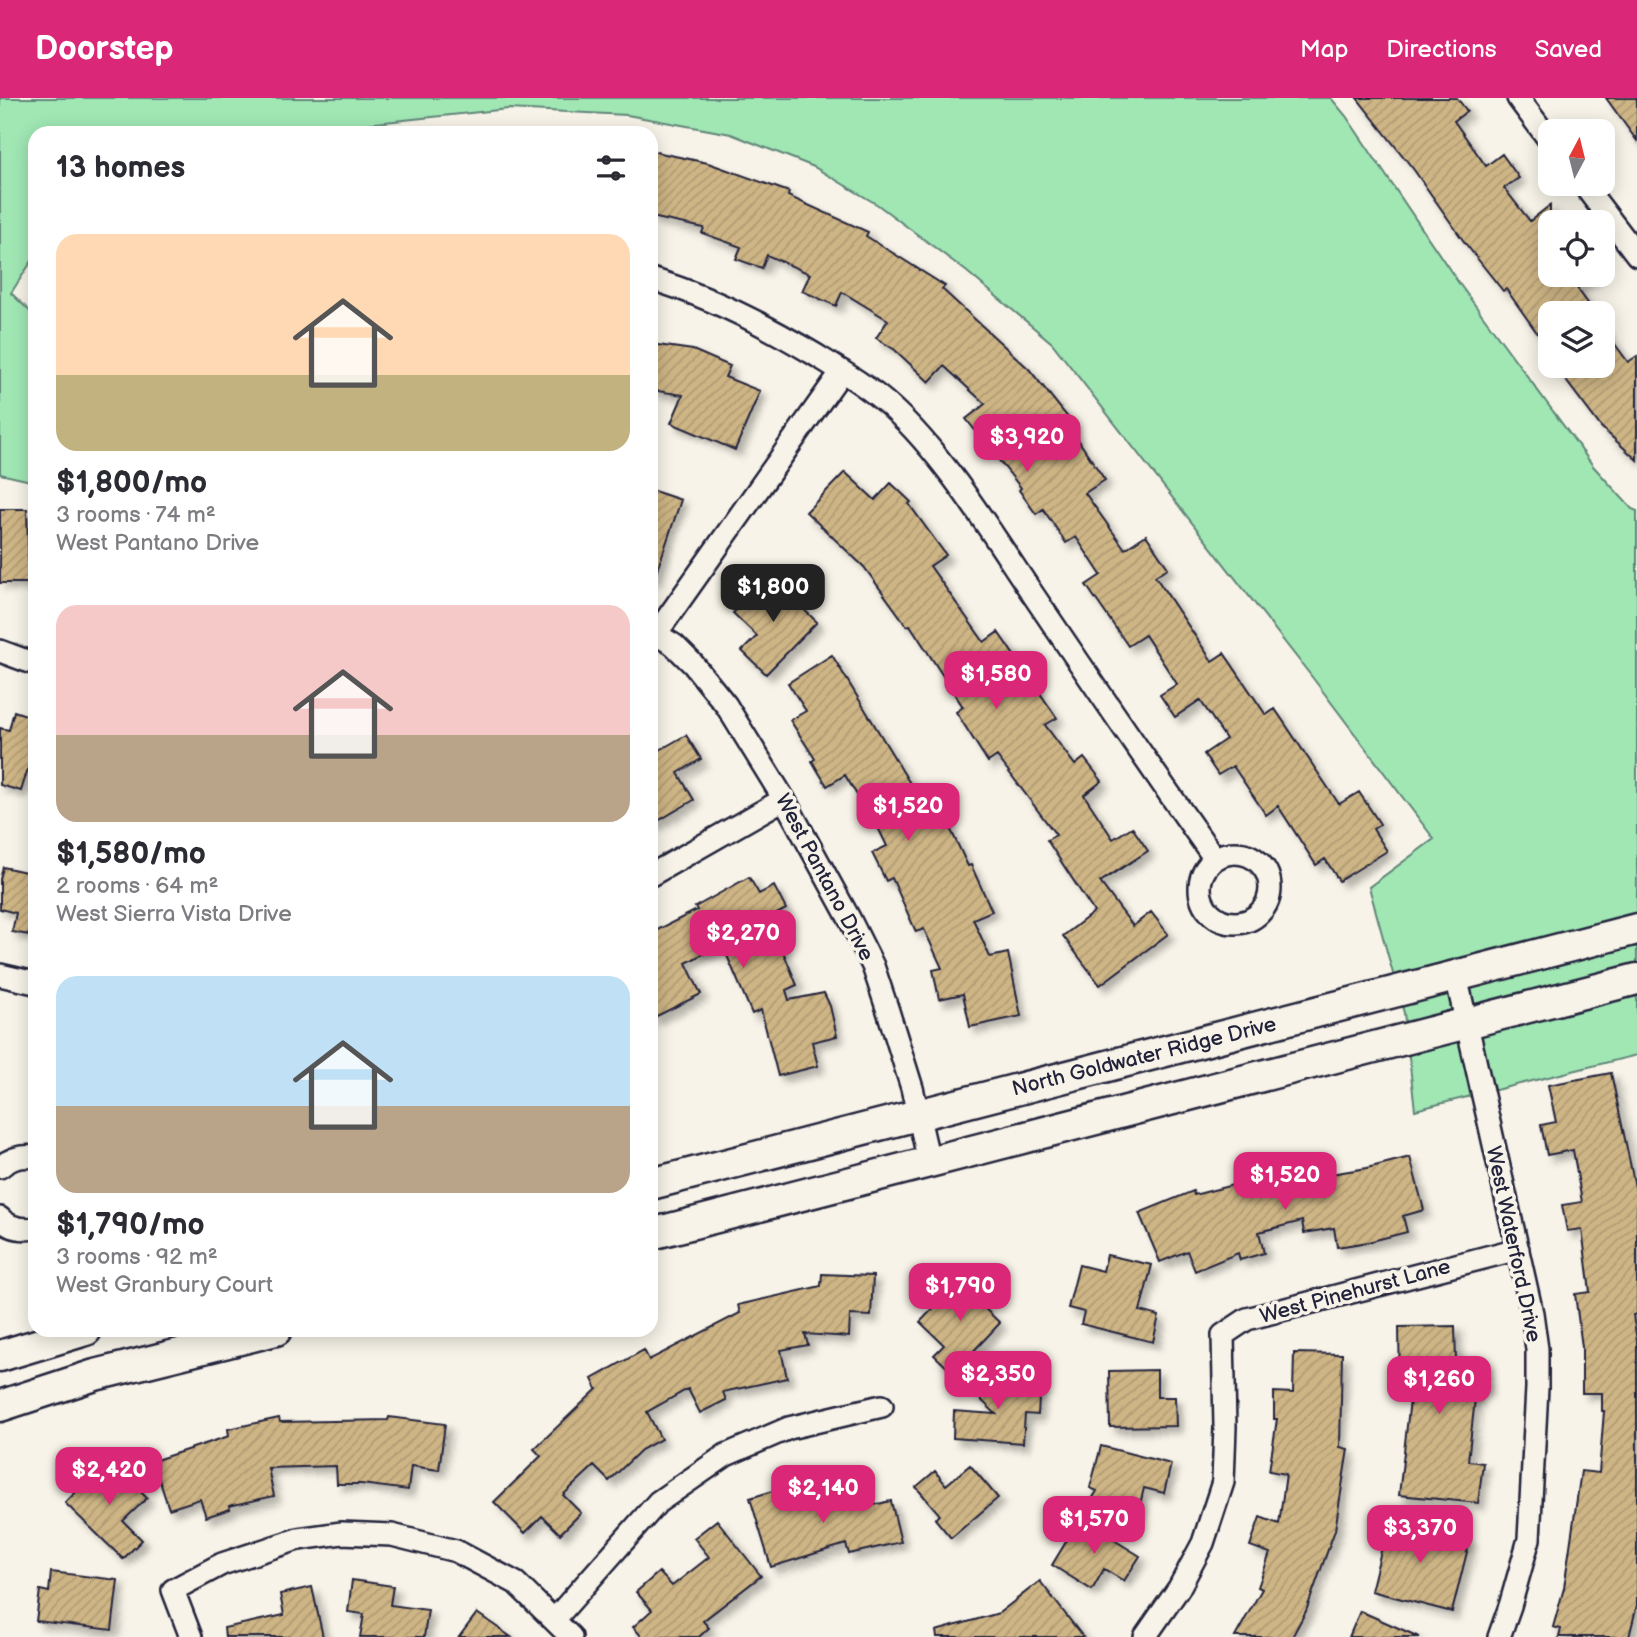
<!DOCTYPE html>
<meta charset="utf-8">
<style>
body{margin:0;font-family:"Balsamiq Sans",sans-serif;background:#f7f7f7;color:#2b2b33;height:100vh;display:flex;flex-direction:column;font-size:26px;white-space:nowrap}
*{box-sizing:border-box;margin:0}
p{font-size:23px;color:#7c7c81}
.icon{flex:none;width:38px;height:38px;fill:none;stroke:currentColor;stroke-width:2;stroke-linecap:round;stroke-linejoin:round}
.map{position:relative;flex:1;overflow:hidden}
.drawer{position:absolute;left:28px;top:28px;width:630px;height:1211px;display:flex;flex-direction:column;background:#fff;border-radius:21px;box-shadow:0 4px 18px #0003}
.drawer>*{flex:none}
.needle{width:46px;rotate:7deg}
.tools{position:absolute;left:1538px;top:21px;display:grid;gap:14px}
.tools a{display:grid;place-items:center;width:77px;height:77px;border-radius:14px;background:#fff;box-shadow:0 4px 18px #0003;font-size:35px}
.price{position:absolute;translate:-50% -60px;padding:0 16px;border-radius:14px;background:#db2777;color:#fff;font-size:23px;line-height:46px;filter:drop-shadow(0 2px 4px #0008)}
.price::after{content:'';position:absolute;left:50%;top:42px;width:21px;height:16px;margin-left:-10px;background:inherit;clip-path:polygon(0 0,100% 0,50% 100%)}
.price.current{background:#222;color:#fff}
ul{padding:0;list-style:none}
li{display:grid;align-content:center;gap:14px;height:371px;padding:0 28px}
li span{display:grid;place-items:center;height:217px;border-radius:21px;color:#555}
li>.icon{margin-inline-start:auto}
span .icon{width:126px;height:126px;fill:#fffc;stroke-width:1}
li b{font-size:30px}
h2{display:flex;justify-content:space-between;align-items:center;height:84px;padding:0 28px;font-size:30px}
header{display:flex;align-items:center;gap:42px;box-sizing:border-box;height:98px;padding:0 35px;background:#db2777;color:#fff}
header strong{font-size:33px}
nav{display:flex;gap:38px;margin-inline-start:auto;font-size:24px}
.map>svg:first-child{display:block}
.green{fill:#a0e7b4;stroke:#618478;stroke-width:2}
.building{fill:url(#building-hatch);stroke:#22223b;stroke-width:2;filter:url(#shadow)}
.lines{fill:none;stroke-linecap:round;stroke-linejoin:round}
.street-casing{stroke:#22223b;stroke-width:26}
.secondary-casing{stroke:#22223b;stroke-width:35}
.street{stroke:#f7f3e8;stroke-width:21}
.secondary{stroke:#f7f3e8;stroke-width:30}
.labels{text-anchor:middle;stroke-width:7;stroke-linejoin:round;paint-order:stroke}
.street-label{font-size:21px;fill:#22223b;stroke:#f7f3e8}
</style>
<header>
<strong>Doorstep</strong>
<nav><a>Map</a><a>Directions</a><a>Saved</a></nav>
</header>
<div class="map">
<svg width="1637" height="1539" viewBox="0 0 1637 1539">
<defs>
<pattern id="building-hatch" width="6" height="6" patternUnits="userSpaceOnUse" patternTransform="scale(1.75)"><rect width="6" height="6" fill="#ceb585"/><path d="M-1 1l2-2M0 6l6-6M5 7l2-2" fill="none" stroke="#b19b74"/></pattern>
<filter id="shadow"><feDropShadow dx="6" dy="6" stdDeviation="3.5" flood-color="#0004"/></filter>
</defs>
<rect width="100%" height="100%" fill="#f7f3e8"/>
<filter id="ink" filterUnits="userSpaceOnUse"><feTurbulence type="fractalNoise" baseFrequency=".0143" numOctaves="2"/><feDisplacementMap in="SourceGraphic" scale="14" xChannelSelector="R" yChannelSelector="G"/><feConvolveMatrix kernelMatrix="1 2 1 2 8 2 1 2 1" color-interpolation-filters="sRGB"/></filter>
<g filter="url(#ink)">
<path class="green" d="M 0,0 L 1331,0 L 1346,18 L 1458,184 L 1594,369 L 1632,411 L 1637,413 L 1637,957 L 1415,1012 L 1404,915 L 1369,789 L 1434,741 L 1312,579 L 1052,245 L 966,173 L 878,107 L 814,69 L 731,36 L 627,17 L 508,11 L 281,35 L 35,35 L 35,158 L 11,195 L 35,218 L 35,384 L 0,376 Z"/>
<path class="building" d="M 1357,0 L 1457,0 L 1467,13 L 1454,23 L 1486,68 L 1502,56 L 1519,80 L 1504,90 L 1530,123 L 1550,107 L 1550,177 L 1595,177 L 1577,190 L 1595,215 L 1550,215 L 1550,253 L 1506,191 L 1503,193 L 1465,145 L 1414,72 Z
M 1606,0 L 1637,0 L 1637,43 Z
M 651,53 L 708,65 L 789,94 L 788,98 L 868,134 L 866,138 L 945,188 L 942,191 L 1029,271 L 1074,327 L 1070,330 L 1105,382 L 1085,395 L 1125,451 L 1146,437 L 1168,470 L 1155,478 L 1212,563 L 1224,555 L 1266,617 L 1275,611 L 1339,706 L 1359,694 L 1380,726 L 1373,731 L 1387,753 L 1339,783 L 1325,761 L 1316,767 L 1278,708 L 1266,717 L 1233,668 L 1218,677 L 1204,656 L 1226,641 L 1200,602 L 1175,619 L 1160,597 L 1177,586 L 1145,537 L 1128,548 L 1086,487 L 1101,477 L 1076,439 L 1066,445 L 1043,411 L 1036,416 L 1019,392 L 1021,390 L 966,321 L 985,306 L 944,268 L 929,284 L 895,252 L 876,240 L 888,222 L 842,194 L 836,208 L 802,193 L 810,176 L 767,157 L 762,170 L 736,161 L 741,149 L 702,135 L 704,130 L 651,119 Z
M 1603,230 L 1628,264 L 1637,258 L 1637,362 L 1601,329 L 1555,268 L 1603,268 Z
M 651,246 L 693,252 L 730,268 L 725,279 L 760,293 L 735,352 L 671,325 L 683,297 L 651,292 Z
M 845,374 L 875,402 L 891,385 L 911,404 L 909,406 L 946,457 L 930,468 L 984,544 L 998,534 L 1057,620 L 1045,627 L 1075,667 L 1084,660 L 1102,683 L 1084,697 L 1113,741 L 1132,729 L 1148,753 L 1100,784 L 1133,828 L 1151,814 L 1168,836 L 1100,887 L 1063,838 L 1094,814 L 1047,742 L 1056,737 L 997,658 L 988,664 L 956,614 L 963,609 L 910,527 L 907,528 L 864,469 L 806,414 Z
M 651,392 L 681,402 L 654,481 L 651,480 Z
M 0,411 L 27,411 L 29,485 L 0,485 Z
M 769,478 L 817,524 L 766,576 L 742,553 L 757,538 L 733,515 Z
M 832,557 L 917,697 L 931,690 L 968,768 L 971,767 L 992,813 L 973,821 L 990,859 L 1008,855 L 1021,918 L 970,929 L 963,896 L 939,901 L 933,872 L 942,870 L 924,831 L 916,834 L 892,780 L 886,783 L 872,755 L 887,748 L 867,707 L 864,709 L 845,677 L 827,688 L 812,663 L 815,661 L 790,622 L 806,613 L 788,585 Z
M 14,613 L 35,620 L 35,648 L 21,693 L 0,687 L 0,630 L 9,632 Z
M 686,637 L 701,661 L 678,675 L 694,702 L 651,727 L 651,657 Z
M 3,769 L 26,774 L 27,769 L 35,770 L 35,838 L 12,834 L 16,815 L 0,811 L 0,781 Z
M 749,779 L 759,796 L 774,788 L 786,811 L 769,820 L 797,887 L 786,892 L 789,902 L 824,895 L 830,908 L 837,938 L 812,944 L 818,968 L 778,978 L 761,912 L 752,916 L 722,846 L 686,865 L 701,896 L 651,921 L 651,835 L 697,812 L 695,809 Z
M 1611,975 L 1637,1098 L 1637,1216 L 1633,1217 L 1637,1243 L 1637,1507 L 1629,1539 L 1559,1539 L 1561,1531 L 1553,1529 L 1564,1490 L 1581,1373 L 1599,1375 L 1604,1313 L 1602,1313 L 1602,1295 L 1582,1295 L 1582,1249 L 1575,1196 L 1590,1194 L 1582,1131 L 1567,1133 L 1562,1107 L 1582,1104 L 1573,1052 L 1547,1057 L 1541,1027 L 1556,1024 L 1548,987 Z
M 1410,1059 L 1424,1112 L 1403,1118 L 1407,1134 L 1368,1144 L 1337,1149 L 1334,1130 L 1304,1135 L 1302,1123 L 1259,1134 L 1264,1155 L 1240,1162 L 1238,1155 L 1195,1173 L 1187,1153 L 1160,1164 L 1139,1115 L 1193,1093 L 1194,1097 L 1279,1075 L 1282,1084 L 1367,1070 Z
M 1107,1157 L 1152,1167 L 1140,1213 L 1159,1218 L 1153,1244 L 1081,1226 L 1084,1214 L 1068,1210 L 1079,1167 L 1103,1173 Z
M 822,1176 L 873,1178 L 871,1218 L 850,1217 L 849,1239 L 805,1236 L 808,1247 L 781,1252 L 787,1280 L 723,1294 L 726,1302 L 700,1315 L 688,1291 L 647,1314 L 661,1341 L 641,1352 L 609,1383 L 594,1368 L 563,1397 L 581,1415 L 560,1436 L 542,1418 L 525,1435 L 494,1404 L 541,1358 L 534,1351 L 597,1291 L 592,1281 L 644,1252 L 649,1262 L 740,1215 L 738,1207 L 821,1188 Z
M 965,1177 L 986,1197 L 978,1204 L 1000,1225 L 953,1275 L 934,1257 L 944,1247 L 920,1224 Z
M 1455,1228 L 1456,1264 L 1486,1263 L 1486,1291 L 1476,1292 L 1468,1363 L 1483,1365 L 1478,1405 L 1399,1397 L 1411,1293 L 1400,1294 L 1399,1229 Z
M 1294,1255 L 1342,1256 L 1340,1349 L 1348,1351 L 1335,1432 L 1306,1513 L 1292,1539 L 1235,1539 L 1262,1491 L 1258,1489 L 1270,1455 L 1250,1448 L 1260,1419 L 1279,1426 L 1286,1376 L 1269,1373 L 1277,1321 L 1274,1321 L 1274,1294 L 1293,1295 Z
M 1157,1272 L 1157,1299 L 1175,1299 L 1176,1328 L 1110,1329 L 1109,1273 Z
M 959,1281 L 1040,1286 L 1038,1317 L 1025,1316 L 1023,1345 L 953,1340 L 954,1313 L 996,1316 Z
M 389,1319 L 445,1326 L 439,1372 L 411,1368 L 408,1392 L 361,1386 L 337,1386 L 336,1368 L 268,1370 L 274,1398 L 229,1408 L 230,1411 L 206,1419 L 200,1401 L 169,1411 L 153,1363 L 229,1338 L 228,1331 L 279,1320 L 280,1324 L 388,1322 Z
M 1101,1348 L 1171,1366 L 1164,1395 L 1144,1390 L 1137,1419 L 1089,1406 L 1097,1393 L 1090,1390 Z
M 108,1362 L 147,1400 L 123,1423 L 142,1442 L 123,1461 L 65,1405 Z
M 970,1367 L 998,1400 L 951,1440 L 935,1421 L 940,1417 L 916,1389 L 935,1373 L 946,1387 Z
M 864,1390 L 869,1408 L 891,1403 L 901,1444 L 849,1456 L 846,1446 L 771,1469 L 750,1400 L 776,1392 L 782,1411 Z
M 1080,1421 L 1140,1458 L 1124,1483 L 1104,1471 L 1092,1492 L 1052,1467 Z
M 1389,1421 L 1470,1442 L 1452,1514 L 1371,1493 Z
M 717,1422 L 761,1478 L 703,1523 L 709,1530 L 699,1539 L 642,1539 L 633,1529 L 652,1512 L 636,1494 L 659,1474 L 672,1488 L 709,1459 L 694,1440 Z
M 51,1474 L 118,1482 L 112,1532 L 36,1523 L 40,1492 L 49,1494 Z
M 352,1482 L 393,1488 L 390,1507 L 428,1512 L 424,1539 L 360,1539 L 364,1516 L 348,1514 Z
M 1040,1483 L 1083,1539 L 937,1539 L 936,1533 L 999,1515 Z
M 312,1489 L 323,1539 L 225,1539 L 224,1530 L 284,1517 L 280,1496 Z
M 1360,1513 L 1419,1539 L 1349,1539 Z
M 477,1515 L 511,1539 L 459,1539 Z"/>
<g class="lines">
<g class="street-casing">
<path id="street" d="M 1518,0 L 1550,43
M 1583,86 L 1637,157
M 651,181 C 709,198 762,225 814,256 C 840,272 869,289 892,310 C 945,358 992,436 1032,495 C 1092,584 1153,673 1215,761
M 651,533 L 674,547 L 693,566 L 726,607 L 784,701 L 849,820 L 873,868 L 888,913 L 912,990 L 929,1063
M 656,536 L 842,273
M 0,553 L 35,566
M1200 790a35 35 0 1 1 70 0a35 35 0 1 1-70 0Z
M 651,777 L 784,701
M 0,877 L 35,885
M 1456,878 L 1532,1215 L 1537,1251 L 1537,1290 L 1529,1441 L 1510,1508 L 1499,1539
M 0,1069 C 11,1060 21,1057 35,1059
M 0,1120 C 9,1130 22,1132 35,1130
M 554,1522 L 658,1404 L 726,1357 L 789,1330 L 882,1308
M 191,1539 L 173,1492 L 222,1466 L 298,1441 L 342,1435 L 392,1437 L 456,1453 L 516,1485 L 571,1539
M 1145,1539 L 1179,1490 L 1203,1445 L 1223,1384 L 1225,1329 L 1223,1237 L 1247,1221 L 1518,1151"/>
</g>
<g class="secondary-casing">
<path id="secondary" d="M 651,1086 L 1637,831
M 651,1136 L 1637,881
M 0,1258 L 86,1232
M 0,1308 L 95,1277 L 276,1232"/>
</g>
<use href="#street" class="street"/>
<use href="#secondary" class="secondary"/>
</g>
</g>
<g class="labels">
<g class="street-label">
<text transform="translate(825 779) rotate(62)" y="7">West Pantano Drive</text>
<text transform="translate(1144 958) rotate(-14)" y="7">North Goldwater Ridge Drive</text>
<text transform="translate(1514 1146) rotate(78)" y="7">West Waterford Drive</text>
<text transform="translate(1355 1193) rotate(-15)" y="7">West Pinehurst Lane</text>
</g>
</g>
</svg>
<div class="tools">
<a><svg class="needle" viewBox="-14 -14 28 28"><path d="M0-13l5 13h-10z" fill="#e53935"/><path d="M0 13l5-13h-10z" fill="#7c7c81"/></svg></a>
<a><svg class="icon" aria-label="locate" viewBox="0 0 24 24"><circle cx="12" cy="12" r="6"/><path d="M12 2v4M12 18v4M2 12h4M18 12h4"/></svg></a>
<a><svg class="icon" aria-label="layers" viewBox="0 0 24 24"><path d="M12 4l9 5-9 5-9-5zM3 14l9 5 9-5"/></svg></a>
</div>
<b class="price" style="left:1027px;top:376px">$3,920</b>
<b class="price current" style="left:773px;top:526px">$1,800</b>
<b class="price" style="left:996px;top:613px">$1,580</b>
<b class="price" style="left:908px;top:745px">$1,520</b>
<b class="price" style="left:743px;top:872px">$2,270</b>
<b class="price" style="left:1285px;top:1114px">$1,520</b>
<b class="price" style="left:960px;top:1225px">$1,790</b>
<b class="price" style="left:998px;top:1313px">$2,350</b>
<b class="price" style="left:1439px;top:1318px">$1,260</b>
<b class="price" style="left:109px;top:1409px">$2,420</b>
<b class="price" style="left:823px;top:1427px">$2,140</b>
<b class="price" style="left:1094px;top:1458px">$1,570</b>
<b class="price" style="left:1420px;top:1467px">$3,370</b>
<section class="drawer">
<h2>13 homes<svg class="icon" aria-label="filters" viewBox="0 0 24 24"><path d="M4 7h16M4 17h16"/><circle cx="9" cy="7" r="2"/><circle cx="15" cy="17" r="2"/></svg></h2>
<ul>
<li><span style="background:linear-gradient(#ffd9b3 65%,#c2b280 0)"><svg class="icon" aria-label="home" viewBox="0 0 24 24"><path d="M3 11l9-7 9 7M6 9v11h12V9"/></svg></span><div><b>$1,800/mo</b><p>3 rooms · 74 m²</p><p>West Pantano Drive</p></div></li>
<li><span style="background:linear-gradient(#f6c9c9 60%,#b9a48a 0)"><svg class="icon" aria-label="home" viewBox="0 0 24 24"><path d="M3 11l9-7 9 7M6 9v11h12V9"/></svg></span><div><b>$1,580/mo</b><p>2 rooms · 64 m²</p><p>West Sierra Vista Drive</p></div></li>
<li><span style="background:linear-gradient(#bfe0f5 60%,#b9a48a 0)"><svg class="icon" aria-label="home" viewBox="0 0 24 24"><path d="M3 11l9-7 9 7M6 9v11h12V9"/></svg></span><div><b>$1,790/mo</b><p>3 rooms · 92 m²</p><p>West Granbury Court</p></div></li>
</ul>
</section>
</div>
